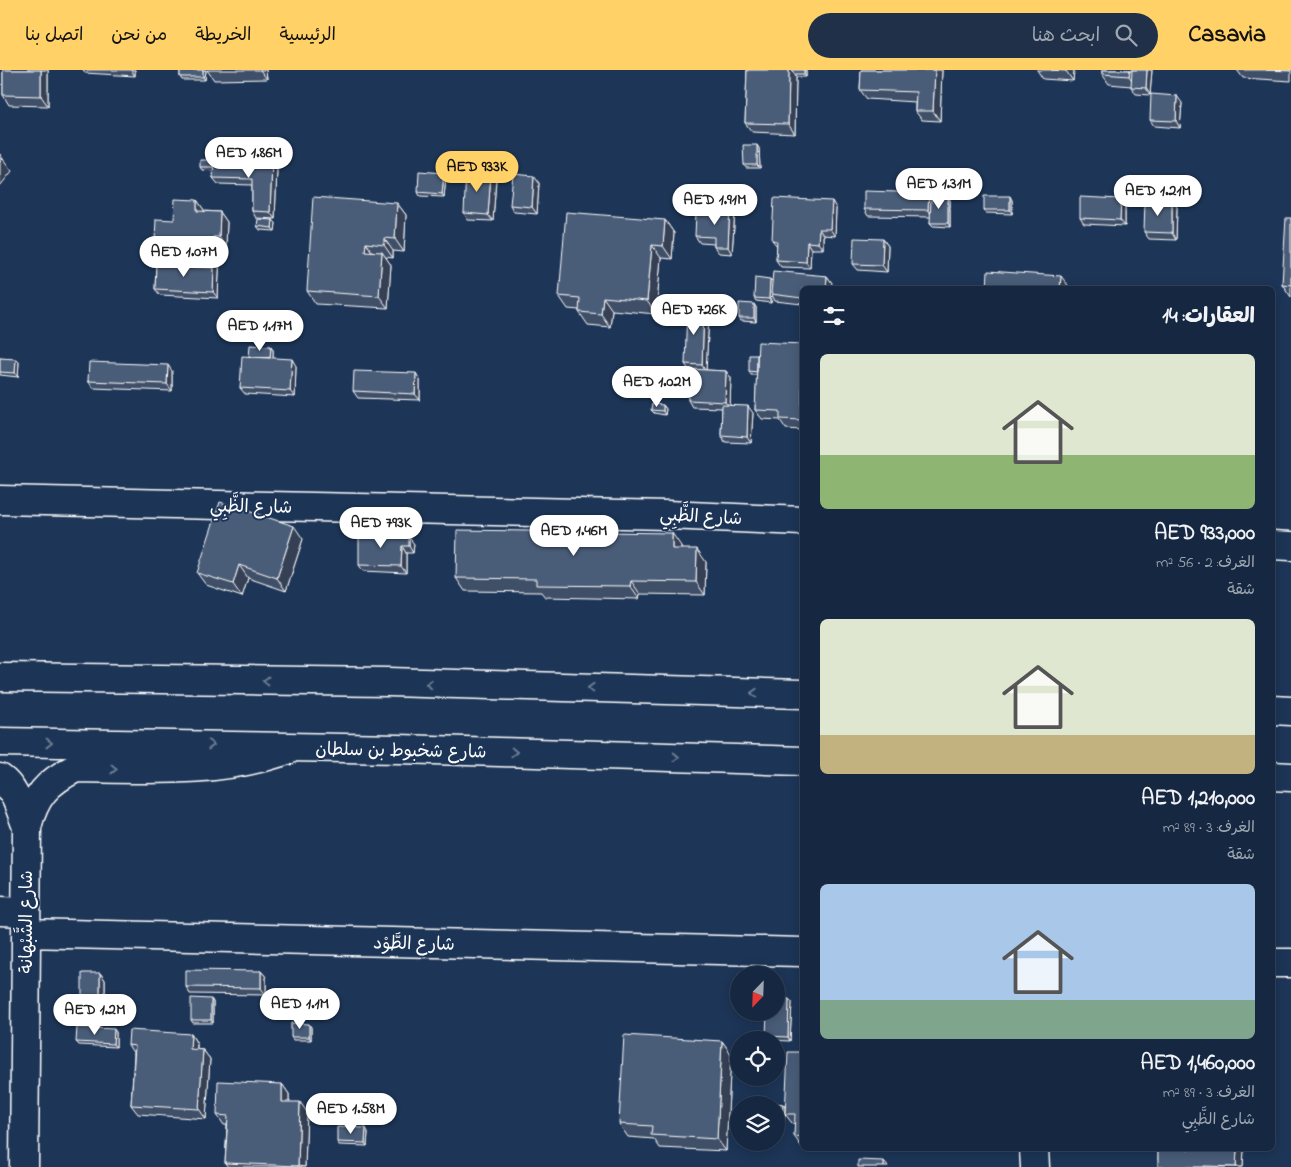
<!DOCTYPE html>
<html lang="ar">
<meta charset="utf-8">
<style>
body{margin:0;font-family:"Indie Flower","Playpen Sans Arabic",sans-serif;background:#1f3048;color:#f1f3f6;direction:rtl;height:100vh;display:flex;flex-direction:column;font-size:19px;white-space:nowrap}
*{box-sizing:border-box;margin:0}
p{font-size:16px;color:#9ea6b1}
.icon{flex:none;width:28px;height:28px;fill:none;stroke:currentColor;stroke-width:2;stroke-linecap:round;stroke-linejoin:round}
.map{position:relative;flex:1;overflow:hidden;direction:ltr}
.sheet{position:absolute;left:800px;top:216px;width:475px;height:865px;display:flex;flex-direction:column;background:#162841;border-radius:8px;box-shadow:0 2px 12px #0003,0 0 0 1px #35445a;direction:rtl}
.sheet>*{flex:none}
.needle{width:32px;rotate:203deg}
.buttons{position:absolute;left:730px;top:896px;display:grid;gap:10px}
.buttons a{display:grid;place-items:center;width:55px;height:55px;border-radius:50%;background:#162841;box-shadow:0 2px 12px #0003,0 0 0 1px #35445a;font-size:25px}
.price{position:absolute;translate:-50% -42px;padding:0 11px;border-radius:18px;background:#fff;color:#222;font-size:16px;line-height:32px;filter:drop-shadow(0 1px 2px #0008)}
.price::after{content:'';position:absolute;left:50%;top:30px;width:15px;height:11px;margin-left:-8px;background:inherit;clip-path:polygon(0 0,100% 0,50% 100%)}
.price.current{background:#ffd166;color:#111}
ul{padding:0;list-style:none}
li{display:grid;align-content:center;gap:10px;height:265px;padding:0 20px}
li span{display:grid;place-items:center;height:155px;border-radius:8px;color:#555}
li>.icon{margin-inline-start:auto}
span .icon{width:90px;height:90px;fill:#fffc;stroke-width:1}
li b{font-size:21px}
h2{display:flex;justify-content:space-between;align-items:center;height:60px;padding:0 20px;font-size:21px}
header{display:flex;align-items:center;gap:30px;box-sizing:border-box;height:70px;padding:0 25px;background:#ffd166;color:#111}
header strong{font-size:24px}
nav{display:flex;gap:28px;margin-inline-start:auto;font-size:18px}
.search{width:350px;height:45px;background:#1f3048;display:flex;align-items:center;gap:12px;box-sizing:border-box;padding:0 18px;border-radius:28px;color:#9ea6b1;font-size:19px}
.map>svg:first-child{display:block}
.lines{fill:none;stroke-linecap:round;stroke-linejoin:round}
.minor-casing{stroke:#fff;stroke-width:31}
.primary-casing{stroke:#fff;stroke-width:31}
.minor{stroke:#1d3557;stroke-width:28}
.primary{stroke:#1d3557;stroke-width:28}
.wall{fill:#405068;stroke:#fff}
.shaded-wall{fill:#344155;stroke:#fff}
.building{fill:#4a5d79;stroke:#fff}
.oneway{stroke:#6c7c92}
.labels{text-anchor:middle;stroke-width:4;stroke-linejoin:round;paint-order:stroke}
.street-label{font-size:18px;fill:#fff;stroke:#1d3557}
</style>
<header>
<strong>Casavia</strong>
<div class="search"><svg class="icon" aria-label="search" viewBox="0 0 24 24"><circle cx="10" cy="10" r="6"/><path d="M15 15l6 6"/></svg>ابحث هنا</div>
<nav><a>الرئيسية</a><a>الخريطة</a><a>من نحن</a><a>اتصل بنا</a></nav>
</header>
<div class="map">
<svg width="1291" height="1097" viewBox="0 0 1291 1097">
<rect width="100%" height="100%" fill="#1d3557"/>
<filter id="ink" filterUnits="userSpaceOnUse"><feTurbulence type="fractalNoise" baseFrequency=".02" numOctaves="2"/><feDisplacementMap in="SourceGraphic" scale="10" xChannelSelector="R" yChannelSelector="G"/><feConvolveMatrix kernelMatrix="1 2 1 2 8 2 1 2 1" color-interpolation-filters="sRGB"/></filter>
<g filter="url(#ink)">
<g class="lines">
<g class="minor-casing">
<path id="minor" d="M 0,430 L 667,445 L 802,451
M 1272,475 L 1291,476
M 0,708 C 16,719 20,740 27,757
M 0,841 L 26,842
M 26,863 L 802,882
M 1272,893 L 1291,893
M 1034,1079 L 1035,1097
M 24,1097 L 27,757 C 35,726 47,712 76,698 C 150,699 217,704 288,680"/>
</g>
<g class="primary-casing">
<path id="primary" d="M 0,607 L 389,612 L 802,624
M 1272,640 L 1291,641
M 0,672 L 399,679 L 802,691
M 1272,706 L 1291,707"/>
</g>
<use href="#minor" class="minor"/>
<use href="#primary" class="primary"/>
</g>
<path class="wall" d="M 3,0 L 48,0 L 48,36 L 9,35 L 3,25 Z
M 83,0 L 135,0 L 135,6 L 85,3 Z
M 180,0 L 206,0 L 205,10 L 182,10 L 180,7 Z
M 207,0 L 266,0 L 267,9 L 214,10 Z
M 747,0 L 806,0 L 806,7 L 796,7 L 795,64 L 752,62 L 745,53 Z
M 861,0 L 942,0 L 940,51 L 922,50 L 915,41 L 915,32 L 867,29 L 860,20 Z
M 1037,0 L 1074,0 L 1073,11 L 1043,9 Z
M 1102,0 L 1152,0 L 1150,25 L 1136,24 L 1131,17 L 1131,16 L 1109,14 L 1102,4 Z
M 1237,0 L 1291,0 L 1291,11 L 1243,8 Z
M 1182,33 L 1180,58 L 1154,56 L 1150,50 Z
M 759,78 L 760,98 L 746,98 L 744,95 Z
M 213,90 L 214,92 L 277,99 L 275,149 L 256,148 L 252,141 L 252,115 L 218,114 L 213,108 L 214,101 L 202,100 L 200,97 Z
M 491,103 L 496,109 L 493,151 L 468,150 L 464,143 Z
M 446,107 L 444,127 L 420,126 L 418,122 Z
M 539,113 L 537,144 L 514,142 L 510,135 Z
M 931,126 L 948,126 L 950,130 L 950,157 L 933,156 L 930,153 L 931,147 L 868,146 L 864,139 Z
M 1121,129 L 1125,135 L 1125,156 L 1084,154 L 1080,148 Z
M 197,130 L 204,140 L 204,141 L 220,142 L 227,152 L 226,177 L 220,177 L 218,228 L 160,225 L 155,219 L 156,195 L 154,192 L 174,150 Z
M 1012,130 L 1012,144 L 986,143 L 984,140 Z
M 397,133 L 406,145 L 404,182 L 393,181 L 393,188 L 385,187 L 391,195 L 388,238 L 316,234 L 307,221 Z
M 730,135 L 735,141 L 732,184 L 719,183 L 714,177 L 714,174 L 700,173 L 695,166 L 715,145 Z
M 1177,137 L 1176,170 L 1149,169 L 1144,162 Z
M 836,138 L 835,166 L 823,165 L 823,179 L 811,179 L 810,198 L 781,197 L 776,190 L 777,176 L 772,170 Z
M 1291,148 L 1291,227 L 1282,214 Z
M 273,150 L 276,153 L 275,161 L 260,160 L 257,156 Z
M 665,150 L 674,163 L 672,189 L 661,188 L 656,244 L 612,240 L 610,257 L 588,255 L 579,242 L 579,240 L 568,239 L 559,226 Z
M 883,169 L 888,176 L 887,202 L 858,200 L 853,194 Z
M 827,206 L 832,213 L 802,219 L 802,234 L 775,231 L 772,225 L 771,233 L 756,231 L 754,228 L 770,209 L 772,211 Z
M 756,237 L 756,252 L 741,251 L 739,248 Z
M 704,238 L 709,244 L 706,300 L 726,301 L 731,308 L 730,335 L 753,343 L 751,373 L 725,372 L 721,365 L 722,338 L 692,337 L 688,330 L 689,300 L 685,294 Z
M 802,274 L 802,360 L 786,359 L 780,350 L 762,349 L 755,340 L 757,305 L 751,305 L 749,301 L 757,285 Z
M 271,276 L 273,280 L 273,288 L 296,296 L 295,327 L 245,324 L 240,318 L 249,287 Z
M 0,288 L 19,292 L 18,307 L 0,305 Z
M 172,301 L 172,321 L 93,318 L 88,311 Z
M 420,310 L 420,330 L 358,328 L 353,321 Z
M 663,335 L 666,339 L 665,345 L 654,343 L 651,340 Z
M 391,466 L 414,474 L 413,483 L 406,483 L 406,503 L 363,501 L 359,495 Z
M 303,469 L 286,521 L 248,508 L 242,527 L 206,515 L 197,503 Z
M 681,476 L 681,479 L 706,492 L 705,525 L 640,524 L 639,529 L 545,527 L 541,522 L 465,521 L 456,508 Z
M 261,901 L 266,907 L 266,925 L 190,924 L 186,917 Z
M 100,903 L 105,910 L 105,941 L 86,941 L 82,934 Z
M 211,929 L 213,932 L 213,953 L 193,953 L 191,950 Z
M 789,929 L 792,932 L 790,971 L 768,970 L 766,966 Z
M 311,957 L 311,970 L 293,970 L 291,967 Z
M 116,962 L 116,977 L 79,975 L 76,972 Z
M 191,964 L 197,974 L 197,979 L 203,980 L 210,989 L 206,1049 L 138,1044 L 131,1035 L 134,984 L 128,975 Z
M 722,971 L 731,984 L 726,1081 L 660,1078 L 654,1069 L 628,1067 L 619,1054 Z
M 802,982 L 802,1076 L 801,1076 L 794,1066 L 795,1054 L 792,1053 L 785,1044 Z
M 282,1014 L 289,1024 L 289,1032 L 307,1042 L 305,1097 L 228,1097 L 225,1093 L 227,1055 L 224,1055 L 217,1045 Z
M 783,1034 L 785,1037 L 784,1050 L 776,1049 L 776,1035 Z
M 368,1062 L 367,1076 L 339,1075 L 337,1072 Z
M 1158,1079 L 1244,1079 L 1243,1097 L 1158,1097 Z"/>
<path class="shaded-wall" d="M 41,0 L 48,0 L 48,36 L 41,26 Z
M 131,0 L 135,0 L 135,6 Z
M 203,0 L 206,0 L 205,10 L 203,7 Z
M 260,0 L 266,0 L 267,9 Z
M 789,0 L 792,0 L 796,7 L 795,64 L 788,54 Z
M 804,0 L 806,0 L 806,7 L 804,4 Z
M 935,0 L 942,0 L 940,51 L 933,41 Z
M 1066,0 L 1074,0 L 1073,11 L 1066,1 Z
M 1130,0 L 1137,0 L 1136,16 L 1129,6 Z
M 1147,0 L 1152,0 L 1150,25 L 1146,18 Z
M 1177,26 L 1182,33 L 1180,58 L 1176,51 Z
M 757,75 L 759,78 L 760,98 L 757,95 Z
M 3,89 L 12,101 L 0,116 L 0,92 Z
M 272,92 L 277,99 L 275,149 L 270,142 Z
M 444,103 L 446,107 L 444,127 L 442,124 Z
M 491,103 L 496,109 L 493,151 L 488,145 Z
M 534,106 L 539,113 L 537,144 L 532,137 Z
M 929,123 L 934,129 L 933,147 L 928,140 Z
M 948,126 L 950,130 L 950,157 L 948,153 Z
M 1010,126 L 1012,130 L 1012,144 L 1010,140 Z
M 1121,129 L 1125,135 L 1125,156 L 1120,150 Z
M 197,130 L 204,140 L 203,151 L 197,141 Z
M 832,131 L 836,138 L 835,166 L 830,159 Z
M 1172,131 L 1177,137 L 1176,170 L 1172,163 Z
M 397,133 L 406,145 L 404,182 L 395,169 Z
M 730,135 L 735,141 L 732,184 L 728,177 Z
M 220,142 L 227,152 L 226,177 L 219,167 Z
M 273,150 L 276,153 L 275,161 L 272,158 Z
M 665,150 L 674,163 L 672,189 L 663,176 Z
M 819,159 L 823,165 L 823,179 L 818,173 Z
M 213,167 L 220,177 L 218,228 L 213,222 L 214,198 L 212,195 Z
M 384,168 L 393,181 L 393,188 L 384,175 Z
M 883,169 L 888,176 L 887,202 L 882,195 Z
M 807,172 L 811,179 L 810,198 L 806,192 Z
M 366,173 L 375,186 L 365,181 Z
M 652,175 L 661,188 L 656,244 L 647,231 Z
M 382,182 L 391,195 L 388,238 L 379,226 Z
M 827,206 L 832,213 L 831,219 L 826,219 Z
M 1061,206 L 1070,218 L 1070,219 L 1060,219 Z
M 770,209 L 773,212 L 771,233 L 769,229 Z
M 603,227 L 612,240 L 610,257 L 601,244 Z
M 754,234 L 756,237 L 756,252 L 754,248 Z
M 704,238 L 709,244 L 706,302 L 702,295 Z
M 271,276 L 273,280 L 273,294 L 270,291 Z
M 16,289 L 19,292 L 18,307 L 15,303 Z
M 292,289 L 296,296 L 295,327 L 290,321 Z
M 168,295 L 172,301 L 172,321 L 167,314 Z
M 726,301 L 731,308 L 730,338 L 725,332 Z
M 416,303 L 420,310 L 420,330 L 415,324 Z
M 663,335 L 666,339 L 665,345 L 663,341 Z
M 748,336 L 753,343 L 751,373 L 747,367 Z
M 294,456 L 303,469 L 286,521 L 277,508 Z
M 672,463 L 681,476 L 681,492 L 672,479 Z
M 409,467 L 414,474 L 413,483 L 409,476 Z
M 402,476 L 406,483 L 406,503 L 401,496 Z
M 697,479 L 706,492 L 705,525 L 696,512 Z
M 239,495 L 248,508 L 242,527 L 233,514 Z
M 631,511 L 640,524 L 639,529 L 630,516 Z
M 261,901 L 266,907 L 266,925 L 261,918 Z
M 100,903 L 105,910 L 105,941 L 100,934 Z
M 211,929 L 213,932 L 213,953 L 211,950 Z
M 789,929 L 792,932 L 790,971 L 788,967 Z
M 309,954 L 311,957 L 311,970 L 309,967 Z
M 114,959 L 116,962 L 116,977 L 113,974 Z
M 191,964 L 197,974 L 196,989 L 190,979 Z
M 722,971 L 731,984 L 726,1081 L 717,1069 Z
M 203,980 L 210,989 L 206,1049 L 199,1039 Z
M 282,1014 L 289,1024 L 289,1041 L 282,1032 Z
M 300,1032 L 307,1042 L 305,1097 L 298,1096 Z
M 783,1034 L 785,1037 L 784,1050 L 782,1046 Z
M 366,1058 L 368,1062 L 367,1076 L 365,1073 Z
M 1237,1079 L 1244,1079 L 1243,1097 L 1236,1097 Z
M 884,1091 L 888,1097 L 884,1097 Z"/>
<path class="building" d="M 3,0 L 41,0 L 41,26 L 3,25 Z
M 180,0 L 203,0 L 203,7 L 180,7 Z
M 747,0 L 789,0 L 788,54 L 745,53 Z
M 792,0 L 804,0 L 804,4 L 794,4 Z
M 861,0 L 935,0 L 933,41 L 915,41 L 916,22 L 860,20 Z
M 1051,0 L 1066,0 L 1066,1 Z
M 1102,0 L 1130,0 L 1129,6 L 1102,4 Z
M 1132,0 L 1147,0 L 1146,18 L 1131,17 Z
M 1266,0 L 1291,0 L 1291,1 Z
M 1151,24 L 1177,26 L 1176,51 L 1150,50 Z
M 743,75 L 757,75 L 757,95 L 744,95 Z
M 0,84 L 3,89 L 0,92 Z
M 200,90 L 213,90 L 213,97 L 200,97 Z
M 214,90 L 272,92 L 270,142 L 252,141 L 252,109 L 213,108 Z
M 419,101 L 444,103 L 442,124 L 418,122 Z
M 466,101 L 491,103 L 488,145 L 464,143 Z
M 513,104 L 534,106 L 532,137 L 510,135 Z
M 864,121 L 929,123 L 928,140 L 864,139 Z
M 931,126 L 948,126 L 948,153 L 930,153 Z
M 984,126 L 1010,126 L 1010,140 L 984,140 Z
M 313,127 L 397,133 L 395,169 L 384,168 L 384,175 L 366,173 L 365,181 L 382,182 L 379,226 L 307,221 Z
M 1080,127 L 1121,129 L 1120,150 L 1080,148 Z
M 774,128 L 832,131 L 830,159 L 819,159 L 818,173 L 807,172 L 806,192 L 776,190 L 777,171 L 772,170 Z
M 175,129 L 197,130 L 197,141 L 220,142 L 219,167 L 213,167 L 212,195 L 154,192 L 156,149 L 174,150 Z
M 1145,130 L 1172,131 L 1172,163 L 1144,162 Z
M 716,134 L 730,135 L 728,177 L 714,177 L 714,167 L 695,166 L 696,143 L 715,145 Z
M 566,142 L 665,150 L 663,176 L 652,175 L 647,231 L 603,227 L 601,244 L 579,242 L 580,228 L 559,226 Z
M 1286,148 L 1291,148 L 1291,215 L 1282,214 Z
M 258,149 L 273,150 L 272,158 L 257,156 Z
M 854,168 L 883,169 L 882,195 L 853,194 Z
M 156,195 L 214,198 L 213,222 L 155,219 Z
M 773,201 L 827,206 L 826,219 L 802,219 L 802,228 L 771,224 Z
M 988,201 L 1061,206 L 1060,219 L 987,219 Z
M 755,207 L 770,209 L 769,229 L 754,228 Z
M 739,233 L 754,234 L 754,248 L 739,248 Z
M 687,237 L 704,238 L 702,295 L 685,294 Z
M 758,272 L 802,274 L 802,350 L 780,349 L 780,341 L 755,340 Z
M 250,275 L 271,276 L 270,288 L 249,287 Z
M 749,285 L 757,285 L 757,302 L 749,301 Z
M 242,286 L 292,289 L 290,321 L 240,318 Z
M 0,288 L 16,289 L 15,303 L 0,302 Z
M 89,292 L 168,295 L 167,314 L 88,311 Z
M 689,299 L 726,301 L 725,332 L 688,330 Z
M 354,301 L 416,303 L 415,324 L 353,321 Z
M 652,334 L 663,335 L 663,341 L 651,340 Z
M 722,335 L 748,336 L 747,367 L 721,365 Z
M 220,432 L 294,456 L 277,508 L 239,495 L 233,514 L 197,503 Z
M 457,460 L 672,463 L 672,479 L 697,479 L 696,512 L 631,511 L 630,516 L 536,515 L 536,509 L 456,508 Z
M 373,461 L 387,461 L 387,466 L 409,467 L 409,476 L 402,476 L 401,496 L 359,495 L 359,465 L 373,466 Z
M 186,900 L 261,901 L 261,918 L 186,917 Z
M 82,903 L 100,903 L 100,934 L 82,934 Z
M 191,928 L 211,929 L 211,950 L 191,950 Z
M 776,928 L 789,929 L 788,967 L 766,966 L 767,942 L 776,942 Z
M 291,953 L 309,954 L 309,967 L 291,967 Z
M 77,957 L 114,959 L 113,974 L 76,972 Z
M 129,960 L 191,964 L 190,979 L 203,980 L 199,1039 L 131,1035 L 135,976 L 128,975 Z
M 624,965 L 722,971 L 717,1069 L 651,1065 L 652,1056 L 619,1054 Z
M 788,982 L 802,982 L 802,1067 L 794,1066 L 795,1044 L 785,1044 Z
M 218,1011 L 282,1014 L 282,1032 L 300,1032 L 298,1096 L 225,1093 L 228,1046 L 217,1045 Z
M 767,1032 L 783,1034 L 782,1046 L 776,1046 L 776,1035 L 767,1035 Z
M 337,1057 L 366,1058 L 365,1073 L 337,1072 Z
M 1158,1079 L 1237,1079 L 1236,1097 L 1204,1096 L 1204,1097 L 1158,1097 Z
M 858,1090 L 884,1091 L 884,1097 L 858,1097 Z"/>
<defs><path id="oneway-chevron" d="M-2-3.5L2.5 0L-2 3.5" fill="none" stroke-width="1.6" stroke-linecap="round" stroke-linejoin="round" transform="scale(1.25)"/></defs>
<g class="oneway">
<use href="#oneway-chevron" transform="translate(266 611) rotate(-179)"/>
<use href="#oneway-chevron" transform="translate(429 614) rotate(-178)"/>
<use href="#oneway-chevron" transform="translate(591 618) rotate(-178)"/>
<use href="#oneway-chevron" transform="translate(754 623) rotate(-178)"/>
<use href="#oneway-chevron" transform="translate(49 673) rotate(1)"/>
<use href="#oneway-chevron" transform="translate(211 675) rotate(1)"/>
<use href="#oneway-chevron" transform="translate(514 682) rotate(2)"/>
<use href="#oneway-chevron" transform="translate(676 687) rotate(2)"/>
<use href="#oneway-chevron" transform="translate(114 699) rotate(1)"/>
</g>
</g>
<g class="labels">
<g class="street-label">
<text transform="translate(251 436) rotate(1)" y="6">شارع الظَّبِي</text>
<text transform="translate(701 446) rotate(3)" y="6">شارع الظَّبِي</text>
<text transform="translate(401 680) rotate(1)" y="6">شارع شخبوط بن سلطان</text>
<text transform="translate(26 852) rotate(-90)" y="6">شارع الشَّبْهانة</text>
<text transform="translate(414 873) rotate(1)" y="6">شارع الطَّوْد</text>
</g>
</g>
</svg>
<div class="buttons">
<a><svg class="needle" viewBox="-14 -14 28 28"><path d="M0-13l5 13h-10z" fill="#e53935"/><path d="M0 13l5-13h-10z" fill="#9ea6b1"/></svg></a>
<a><svg class="icon" aria-label="locate" viewBox="0 0 24 24"><circle cx="12" cy="12" r="6"/><path d="M12 2v4M12 18v4M2 12h4M18 12h4"/></svg></a>
<a><svg class="icon" aria-label="layers" viewBox="0 0 24 24"><path d="M12 4l9 5-9 5-9-5zM3 14l9 5 9-5"/></svg></a>
</div>
<b class="price" style="left:249px;top:109px">AED 1.86M</b>
<b class="price current" style="left:477px;top:123px">AED 933K</b>
<b class="price" style="left:939px;top:140px">AED 1.31M</b>
<b class="price" style="left:1158px;top:147px">AED 1.21M</b>
<b class="price" style="left:715px;top:156px">AED 1.91M</b>
<b class="price" style="left:184px;top:208px">AED 1.07M</b>
<b class="price" style="left:694px;top:266px">AED 726K</b>
<b class="price" style="left:260px;top:282px">AED 1.17M</b>
<b class="price" style="left:657px;top:338px">AED 1.02M</b>
<b class="price" style="left:381px;top:479px">AED 793K</b>
<b class="price" style="left:574px;top:487px">AED 1.46M</b>
<b class="price" style="left:300px;top:960px">AED 1.1M</b>
<b class="price" style="left:95px;top:966px">AED 1.2M</b>
<b class="price" style="left:351px;top:1065px">AED 1.58M</b>
<section class="sheet">
<h2>العقارات: 14<svg class="icon" aria-label="filters" viewBox="0 0 24 24"><path d="M4 7h16M4 17h16"/><circle cx="9" cy="7" r="2"/><circle cx="15" cy="17" r="2"/></svg></h2>
<ul>
<li><span style="background:linear-gradient(#dfe7d0 65%,#8fb573 0)"><svg class="icon" aria-label="home" viewBox="0 0 24 24"><path d="M3 11l9-7 9 7M6 9v11h12V9"/></svg></span><div><b>AED 933,000</b><p>الغرف: 2 · 56 m²</p><p>شقة</p></div></li>
<li><span style="background:linear-gradient(#dfe7d0 75%,#c2b280 0)"><svg class="icon" aria-label="home" viewBox="0 0 24 24"><path d="M3 11l9-7 9 7M6 9v11h12V9"/></svg></span><div><b>AED 1,210,000</b><p>الغرف: 3 · 89 m²</p><p>شقة</p></div></li>
<li><span style="background:linear-gradient(#a9c7e8 75%,#7fa58c 0)"><svg class="icon" aria-label="home" viewBox="0 0 24 24"><path d="M3 11l9-7 9 7M6 9v11h12V9"/></svg></span><div><b>AED 1,460,000</b><p>الغرف: 3 · 89 m²</p><p>شارع الظَّبِي</p></div></li>
</ul>
</section>
</div>
